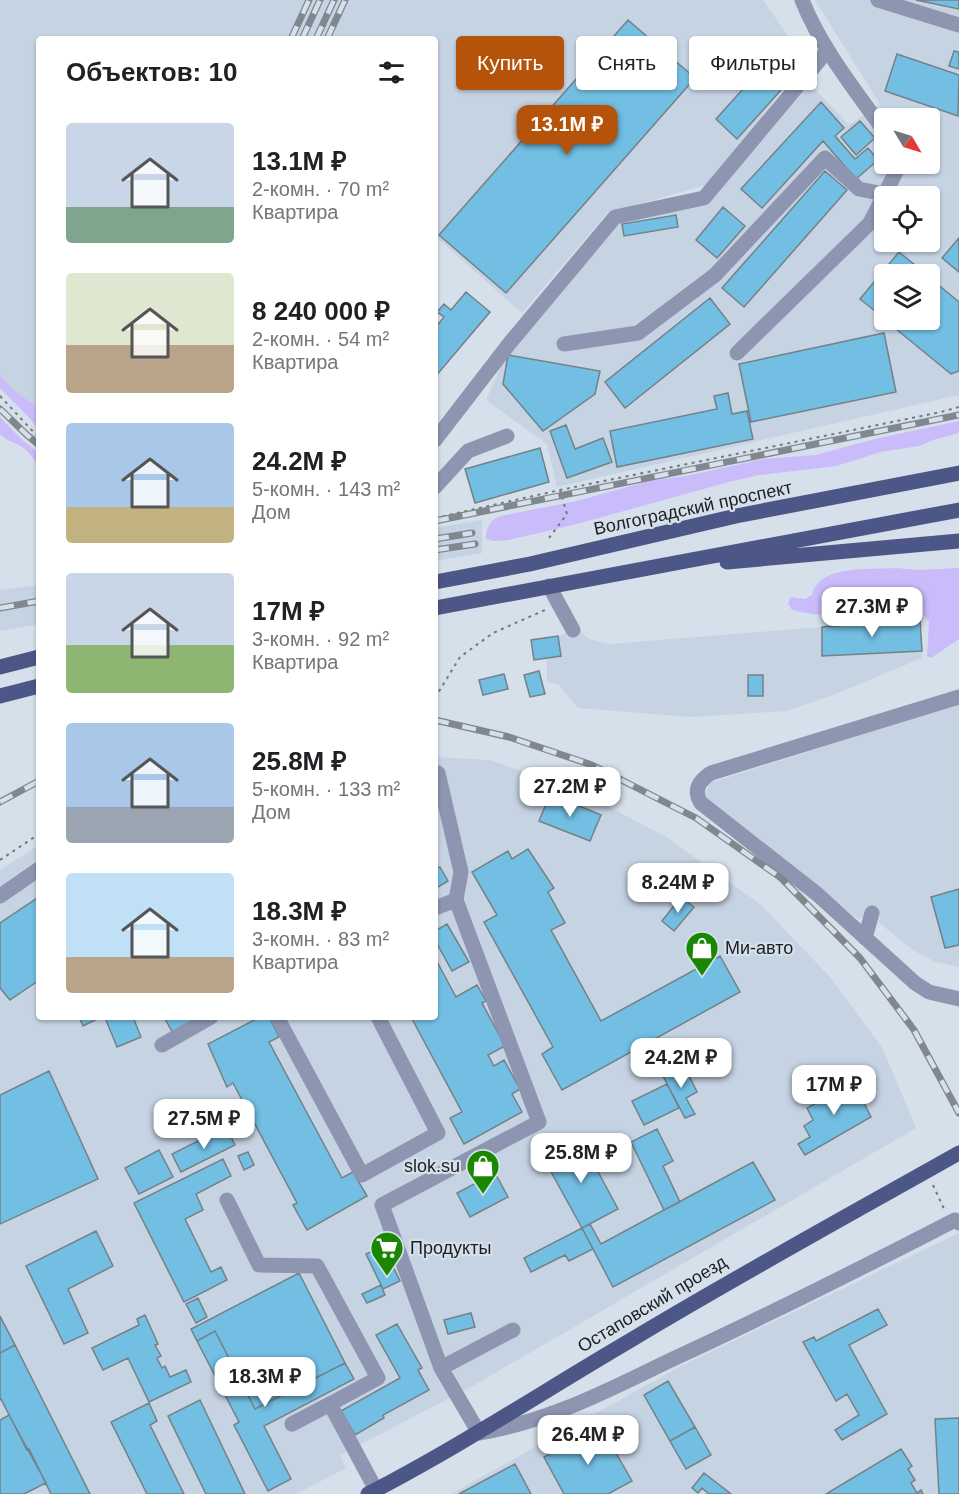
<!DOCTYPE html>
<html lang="ru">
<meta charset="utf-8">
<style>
body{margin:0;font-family:Arial,sans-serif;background:#f2f2f2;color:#202124;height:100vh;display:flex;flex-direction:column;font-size:22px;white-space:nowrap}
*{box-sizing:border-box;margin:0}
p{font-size:20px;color:#757577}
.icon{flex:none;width:33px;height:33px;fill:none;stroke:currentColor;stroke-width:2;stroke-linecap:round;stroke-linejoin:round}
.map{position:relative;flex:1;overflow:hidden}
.panel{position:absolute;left:36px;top:36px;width:402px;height:984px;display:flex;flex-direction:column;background:#fff;border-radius:6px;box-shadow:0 2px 4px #0004}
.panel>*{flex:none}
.top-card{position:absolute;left:456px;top:36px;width:412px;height:54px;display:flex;gap:12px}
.needle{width:39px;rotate:128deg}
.controls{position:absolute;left:874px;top:108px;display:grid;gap:12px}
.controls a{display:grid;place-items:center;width:66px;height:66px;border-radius:6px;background:#fff;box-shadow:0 2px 4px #0004;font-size:30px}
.price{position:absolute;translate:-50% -51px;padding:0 14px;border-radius:12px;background:#fff;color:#222;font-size:20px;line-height:39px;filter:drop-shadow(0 2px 3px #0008)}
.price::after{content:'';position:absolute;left:50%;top:36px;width:18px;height:14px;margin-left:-9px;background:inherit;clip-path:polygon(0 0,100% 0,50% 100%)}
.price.current{background:#b45309;color:#fff}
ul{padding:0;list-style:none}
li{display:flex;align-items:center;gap:18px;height:150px;padding:0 30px}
li span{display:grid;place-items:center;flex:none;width:168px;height:120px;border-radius:6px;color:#555}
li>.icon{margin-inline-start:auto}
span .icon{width:72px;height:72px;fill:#fffc;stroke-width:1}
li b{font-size:26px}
h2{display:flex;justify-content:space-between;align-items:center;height:72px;padding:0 30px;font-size:26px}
.chip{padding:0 21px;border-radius:6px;background:#fff;box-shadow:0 2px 4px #0004;font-size:21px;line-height:54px}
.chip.current{background:#b45309;color:#fff}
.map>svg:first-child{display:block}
.built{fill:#c5d3e3;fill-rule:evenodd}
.green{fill:#cabbfa}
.building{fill:#72bfe3;stroke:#748187;stroke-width:1.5}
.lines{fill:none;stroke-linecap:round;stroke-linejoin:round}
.path{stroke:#737980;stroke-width:2;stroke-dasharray:3 4.5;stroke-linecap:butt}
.minor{stroke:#8e95b0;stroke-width:15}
.major{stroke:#4d5787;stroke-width:15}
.rail-casing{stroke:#80878e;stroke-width:7}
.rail{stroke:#d6e0ea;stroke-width:4.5;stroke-dasharray:14;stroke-linecap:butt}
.labels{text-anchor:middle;stroke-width:4.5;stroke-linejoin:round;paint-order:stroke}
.street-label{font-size:18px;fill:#1b1e22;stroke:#d6e0ea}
.poi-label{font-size:18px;fill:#1b1e22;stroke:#d6e0ea;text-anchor:start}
</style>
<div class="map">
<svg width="959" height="1494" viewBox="0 0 959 1494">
<rect width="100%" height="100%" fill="#d6e0ea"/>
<path class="built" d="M 0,0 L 763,0 L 786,33 L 803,64 L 709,184 L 607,213 L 522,313 L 435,236 L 435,39 L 39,39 L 39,430 L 0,383 Z
M 815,0 L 959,0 L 959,395 L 557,487 L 547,444 L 486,400 L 504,359 L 622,221 L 706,206 L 810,84 L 849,125 L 880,104 ZM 885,118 L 930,118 L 930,164 L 885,164 ZM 885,196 L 930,196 L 930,242 L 885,242 ZM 885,274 L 930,274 L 930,320 L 885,320 Z
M 482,520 L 482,553 L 435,561 L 435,528 Z
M 39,585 L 39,624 L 0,631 L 0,590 Z
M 920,619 L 922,658 L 838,693 L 787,711 L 691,717 L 578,708 L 558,684 L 547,682 L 547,658 L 561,656 L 558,636 L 577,629 L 589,639 L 610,644 Z
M 959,704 L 959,967 L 935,962 L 913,950 L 878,922 L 881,916 L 872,913 L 858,919 L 709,801 L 706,792 L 710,783 Z
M 435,757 L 490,760 L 577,790 L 668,838 L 760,904 L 830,977 L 883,1049 L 916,1128 L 471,1387 L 340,1455 L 346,1468 L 296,1494 L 0,1494 L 0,870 L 39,845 L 39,1017 L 435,1017 Z
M 959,1233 L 959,1494 L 451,1494 L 679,1367 Z"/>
<path class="green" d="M 0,375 L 14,391 L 39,408 L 39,428 L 0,388 Z
M 0,417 L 21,439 L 39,453 L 39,467 C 34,460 30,452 22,447 C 15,442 6,441 0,434 Z
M 959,421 L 959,433 L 933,440 L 919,446 L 881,452 L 836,466 L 759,475 L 729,482 L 577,524 L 509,540 L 494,541 L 486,539 C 486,528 490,520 500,516 L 577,501 L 649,481 L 686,476 L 764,459 L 815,455 L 879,438 Z
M 896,568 L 919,570 L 959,568 L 959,639 L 931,658 L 927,656 L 929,622 C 924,616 920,609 912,607 C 900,604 887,610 875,611 C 849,615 816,618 791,609 L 788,603 L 791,597 L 805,599 L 812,595 C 819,564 871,570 896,568 Z"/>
<path class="building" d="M 916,0 L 959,0 L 959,9 Z
M 628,20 L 695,78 L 506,293 L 439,235 Z
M 954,51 L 959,52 L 959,69 L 949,66 Z
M 897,54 L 959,75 L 958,116 L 885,91 Z
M 769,60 L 790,80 L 737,139 L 716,119 Z
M 821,102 L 844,128 L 835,136 L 855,159 L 868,148 L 878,160 L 856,179 L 823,141 L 762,208 L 741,189 Z
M 860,121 L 875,138 L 856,155 L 841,137 Z
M 825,171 L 847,190 L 744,307 L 722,288 Z
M 723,207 L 745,226 L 717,258 L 696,240 Z
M 676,215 L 678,227 L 624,236 L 622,224 Z
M 959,238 L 959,272 L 942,258 Z
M 899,252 L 926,274 L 885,274 L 885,319 L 860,299 Z
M 930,278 L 959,302 L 959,371 L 951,374 L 885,320 L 930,320 Z
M 466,292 L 490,312 L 435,377 L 435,328 L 444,317 L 437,312 L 444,304 L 451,310 Z
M 710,298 L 730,324 L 625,408 L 605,382 Z
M 884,333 L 896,392 L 751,422 L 739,364 Z
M 508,355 L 600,371 L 595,394 L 543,431 L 503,384 Z
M 728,393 L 732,414 L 747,411 L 753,439 L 617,467 L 610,431 L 717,409 L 714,396 Z
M 566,425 L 575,449 L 603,438 L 612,462 L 567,478 L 550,431 Z
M 540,448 L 549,482 L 475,503 L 465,469 Z
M 920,619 L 922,651 L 822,656 L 822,627 Z
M 558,636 L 561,656 L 534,660 L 531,640 Z
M 539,671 L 545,694 L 530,697 L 524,675 Z
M 504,674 L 508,689 L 483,695 L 479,680 Z
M 748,675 L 763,675 L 763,696 L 748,696 Z
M 550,794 L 601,815 L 590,841 L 539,821 Z
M 528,849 L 554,888 L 548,892 L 565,923 L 551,930 L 601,1021 L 720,956 L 740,992 L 562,1090 L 542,1054 L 553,1047 L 484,922 L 497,915 L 472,872 L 508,851 L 512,859 Z
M 440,867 L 448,881 L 435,889 L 435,868 Z
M 959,889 L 959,945 L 945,948 L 931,897 Z
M 39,897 L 39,980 L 10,1000 L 0,988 L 0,923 Z
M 681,897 L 694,907 L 674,931 L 662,921 Z
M 447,924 L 469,962 L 452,971 L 435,940 L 435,931 Z
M 435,958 L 456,997 L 477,985 L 486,1001 L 482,1003 L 505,1046 L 488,1055 L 494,1066 L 504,1060 L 520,1089 L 512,1094 L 522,1112 L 464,1144 L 450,1118 L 462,1112 L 411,1017 L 435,1017 Z
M 79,1017 L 101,1017 L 83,1026 Z
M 112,1017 L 133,1017 L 141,1037 L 117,1047 L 106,1020 Z
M 164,1017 L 207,1017 L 174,1035 Z
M 260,1017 L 269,1017 L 279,1037 L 269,1042 L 342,1178 L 353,1172 L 367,1196 L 307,1230 L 293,1205 L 297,1203 L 233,1083 L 227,1087 L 208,1044 Z
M 700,1042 L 706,1054 L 663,1076 L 657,1065 Z
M 684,1065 L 697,1092 L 686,1098 L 695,1114 L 685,1118 L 663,1076 Z
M 49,1071 L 98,1179 L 0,1224 L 0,1095 Z
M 854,1083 L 871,1117 L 805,1155 L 798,1144 L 810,1137 L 804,1126 L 813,1120 L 807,1108 L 818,1102 L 814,1095 L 832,1085 L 837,1093 Z
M 667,1084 L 679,1108 L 644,1125 L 632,1101 Z
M 226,1127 L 235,1145 L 181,1172 L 172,1154 Z
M 657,1129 L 673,1161 L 663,1166 L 680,1202 L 664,1210 L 631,1142 Z
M 581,1140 L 618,1209 L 582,1228 L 544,1159 Z
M 159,1150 L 173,1177 L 139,1194 L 125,1168 Z
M 248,1152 L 254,1165 L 244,1170 L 238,1156 Z
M 223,1159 L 231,1176 L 196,1194 L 203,1210 L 185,1219 L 211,1272 L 221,1267 L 227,1280 L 184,1302 L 134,1203 Z
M 753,1162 L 775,1200 L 613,1287 L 582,1228 L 590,1224 L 601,1244 Z
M 495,1173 L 508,1197 L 470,1217 L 457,1193 Z
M 582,1228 L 593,1249 L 569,1261 L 565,1255 L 531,1272 L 524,1258 Z
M 96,1231 L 113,1266 L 68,1289 L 88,1333 L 64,1344 L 26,1266 Z
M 383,1246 L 400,1281 L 383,1289 L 366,1254 Z
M 299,1273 L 345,1363 L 255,1409 L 215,1331 L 197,1341 L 191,1329 Z
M 381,1285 L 385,1295 L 367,1303 L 362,1294 Z
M 198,1298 L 207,1317 L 196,1323 L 186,1304 Z
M 878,1309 L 887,1325 L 849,1345 L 887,1414 L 842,1440 L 835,1430 L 859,1415 L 847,1394 L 836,1401 L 803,1342 L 814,1337 L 816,1341 Z
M 471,1313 L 475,1327 L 448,1334 L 444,1320 Z
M 145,1315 L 158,1344 L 155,1345 L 161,1356 L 157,1358 L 162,1368 L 165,1366 L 170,1377 L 186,1370 L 191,1382 L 149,1402 L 128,1358 L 103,1370 L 92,1348 L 139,1325 L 137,1319 Z
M 0,1316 L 15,1345 L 0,1353 Z
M 397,1324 L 422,1368 L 418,1370 L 429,1390 L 383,1415 L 384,1418 L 355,1435 L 341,1411 L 400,1378 L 376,1335 Z
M 215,1331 L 255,1409 L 345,1363 L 354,1379 L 264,1426 L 291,1479 L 268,1491 L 234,1425 L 239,1422 L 197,1341 Z
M 15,1345 L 90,1494 L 51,1494 L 29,1449 L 27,1450 L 1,1399 L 0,1400 L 0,1353 Z
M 668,1381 L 695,1427 L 670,1441 L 644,1395 Z
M 200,1400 L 245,1494 L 206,1494 L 168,1416 Z
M 149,1403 L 157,1421 L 150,1425 L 184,1494 L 147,1494 L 111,1422 Z
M 9,1415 L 46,1483 L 24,1494 L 0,1494 L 0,1420 Z
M 959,1418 L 959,1494 L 939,1494 L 935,1419 Z
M 600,1425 L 632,1481 L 608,1494 L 564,1494 L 544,1457 Z
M 695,1427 L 711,1455 L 686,1469 L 670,1441 Z
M 901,1449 L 912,1466 L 908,1469 L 915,1480 L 911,1483 L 917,1493 L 921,1490 L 923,1494 L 826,1494 Z
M 515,1464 L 531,1494 L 459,1494 Z
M 704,1473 L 731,1494 L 709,1494 L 702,1488 L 698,1493 L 692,1488 Z"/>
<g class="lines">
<path class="path" d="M 0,396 L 39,438
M 435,513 L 439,518
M 435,518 L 560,490 L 941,412 L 959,407
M 549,538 L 567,514 L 560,490
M 435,698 L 460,657 L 493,633 L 545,610
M 0,860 L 39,834
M 933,1185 L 944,1209"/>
<path class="minor" d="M 802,0 C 821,48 855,90 885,132
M 878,0 L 959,25
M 564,344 L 638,333 L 715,275 L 825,158 L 859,189 L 884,194
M 737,353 L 870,223 L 900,164
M 435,440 L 509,344 L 615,217 L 704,198 L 827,51
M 435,487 L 468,451 L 507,436
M 549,586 L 573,630
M 959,697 L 711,773 C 699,781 693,790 701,803 L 817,894 L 915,983 L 929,992 L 959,999
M 438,773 L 461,872 L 456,900 L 539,1122 L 382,1205 L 441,1368 L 479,1433 C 551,1421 608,1390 673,1359 C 768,1315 862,1268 955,1220 L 959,1223
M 0,896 L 39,869
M 435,908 L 456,900
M 865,938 L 872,913
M 277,1017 L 362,1175 L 438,1133 L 378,1017
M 162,1045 L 211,1017
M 227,1200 L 259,1265 L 317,1266 L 378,1378 L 330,1404 L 376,1490
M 441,1368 L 513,1330
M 292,1424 L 330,1404"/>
<path class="major" d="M 727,562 L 959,541
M 435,582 L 530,564 L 736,516 L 959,473
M 435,608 L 959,510
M 0,667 L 39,657
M 0,696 L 39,686
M 368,1494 C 459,1447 544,1391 631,1340 C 739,1275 849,1215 959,1153"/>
<g class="rail-casing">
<path id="rail" d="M 291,39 L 309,0
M 302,39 L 320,0
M 316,39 L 334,0
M 327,39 L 345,0
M 0,409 L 27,435 L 39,445
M 435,521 L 959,415
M 435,539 L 472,533
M 435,550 L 475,544
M 0,608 L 39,601
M 435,720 L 509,737 L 592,765 L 696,818 L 781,878 L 860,958 L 914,1030 L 959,1113
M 0,802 L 39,781"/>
</g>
<use href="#rail" class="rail"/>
</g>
<defs>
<g id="shop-pin" transform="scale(1.725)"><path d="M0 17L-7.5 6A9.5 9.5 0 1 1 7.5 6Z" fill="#198701" stroke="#d6e0ea"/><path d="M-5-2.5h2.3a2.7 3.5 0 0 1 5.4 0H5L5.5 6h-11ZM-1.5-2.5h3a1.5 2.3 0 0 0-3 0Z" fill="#fff"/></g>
<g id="supermarket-pin" transform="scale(1.725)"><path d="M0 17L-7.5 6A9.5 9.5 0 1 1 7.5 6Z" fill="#198701" stroke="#d6e0ea"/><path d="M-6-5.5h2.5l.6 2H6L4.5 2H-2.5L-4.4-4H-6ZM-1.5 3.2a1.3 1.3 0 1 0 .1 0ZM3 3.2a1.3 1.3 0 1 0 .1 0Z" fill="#fff"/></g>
</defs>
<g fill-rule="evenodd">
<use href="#shop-pin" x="702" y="948"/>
<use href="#shop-pin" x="483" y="1166"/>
<use href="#supermarket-pin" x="387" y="1248"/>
</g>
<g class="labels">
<g class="street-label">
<text transform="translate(693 508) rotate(-12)" y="6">Волгоградский проспект</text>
<text transform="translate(652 1304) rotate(-31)" y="6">Остаповский проезд</text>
</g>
<g class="poi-label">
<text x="725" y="954">Ми-авто</text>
<text x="460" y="1172" text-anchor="end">slok.su</text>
<text x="410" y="1254">Продукты</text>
</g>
</g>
</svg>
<div class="controls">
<a><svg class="needle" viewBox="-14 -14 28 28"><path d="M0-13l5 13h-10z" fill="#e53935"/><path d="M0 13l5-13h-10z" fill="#757577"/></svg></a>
<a><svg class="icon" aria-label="locate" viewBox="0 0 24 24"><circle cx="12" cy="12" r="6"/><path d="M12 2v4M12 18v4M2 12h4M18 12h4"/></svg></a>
<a><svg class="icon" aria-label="layers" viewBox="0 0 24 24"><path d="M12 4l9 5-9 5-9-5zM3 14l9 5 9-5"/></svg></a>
</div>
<b class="price current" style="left:567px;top:156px">13.1M ₽</b>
<b class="price" style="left:872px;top:638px">27.3M ₽</b>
<b class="price" style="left:570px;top:818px">27.2M ₽</b>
<b class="price" style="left:678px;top:914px">8.24M ₽</b>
<b class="price" style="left:681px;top:1089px">24.2M ₽</b>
<b class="price" style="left:834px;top:1116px">17M ₽</b>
<b class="price" style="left:204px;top:1150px">27.5M ₽</b>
<b class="price" style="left:581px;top:1184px">25.8M ₽</b>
<b class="price" style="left:265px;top:1408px">18.3M ₽</b>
<b class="price" style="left:588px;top:1466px">26.4M ₽</b>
<div class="top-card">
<a class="chip current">Купить</a>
<a class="chip">Снять</a>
<a class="chip">Фильтры</a>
</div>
<section class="panel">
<h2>Объектов: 10<svg class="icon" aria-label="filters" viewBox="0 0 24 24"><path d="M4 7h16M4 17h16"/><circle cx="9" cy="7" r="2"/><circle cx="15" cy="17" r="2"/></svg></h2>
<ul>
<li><span style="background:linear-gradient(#c9d6e8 70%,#7fa58c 0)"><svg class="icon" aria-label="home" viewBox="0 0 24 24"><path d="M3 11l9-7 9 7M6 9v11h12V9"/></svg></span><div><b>13.1M ₽</b><p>2-комн. · 70 m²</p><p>Квартира</p></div></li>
<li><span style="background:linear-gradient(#dfe7d0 60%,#b9a48a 0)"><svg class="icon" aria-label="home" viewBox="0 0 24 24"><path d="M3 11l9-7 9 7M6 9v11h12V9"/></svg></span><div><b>8 240 000 ₽</b><p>2-комн. · 54 m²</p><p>Квартира</p></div></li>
<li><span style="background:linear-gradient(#a9c7e8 70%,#c2b280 0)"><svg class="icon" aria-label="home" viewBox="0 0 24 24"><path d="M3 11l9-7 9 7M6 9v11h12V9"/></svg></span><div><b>24.2M ₽</b><p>5-комн. · 143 m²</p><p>Дом</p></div></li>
<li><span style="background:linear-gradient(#c9d6e8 60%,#8fb573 0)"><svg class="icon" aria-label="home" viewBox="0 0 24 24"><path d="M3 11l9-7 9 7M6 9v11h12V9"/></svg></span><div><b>17M ₽</b><p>3-комн. · 92 m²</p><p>Квартира</p></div></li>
<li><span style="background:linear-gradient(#a9c7e8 70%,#9aa5b1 0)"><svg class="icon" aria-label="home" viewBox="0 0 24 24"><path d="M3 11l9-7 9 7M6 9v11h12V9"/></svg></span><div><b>25.8M ₽</b><p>5-комн. · 133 m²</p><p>Дом</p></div></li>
<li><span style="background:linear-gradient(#bfe0f5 70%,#b9a48a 0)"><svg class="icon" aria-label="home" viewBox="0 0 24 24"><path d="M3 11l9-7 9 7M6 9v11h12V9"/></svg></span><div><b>18.3M ₽</b><p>3-комн. · 83 m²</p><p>Квартира</p></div></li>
</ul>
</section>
</div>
